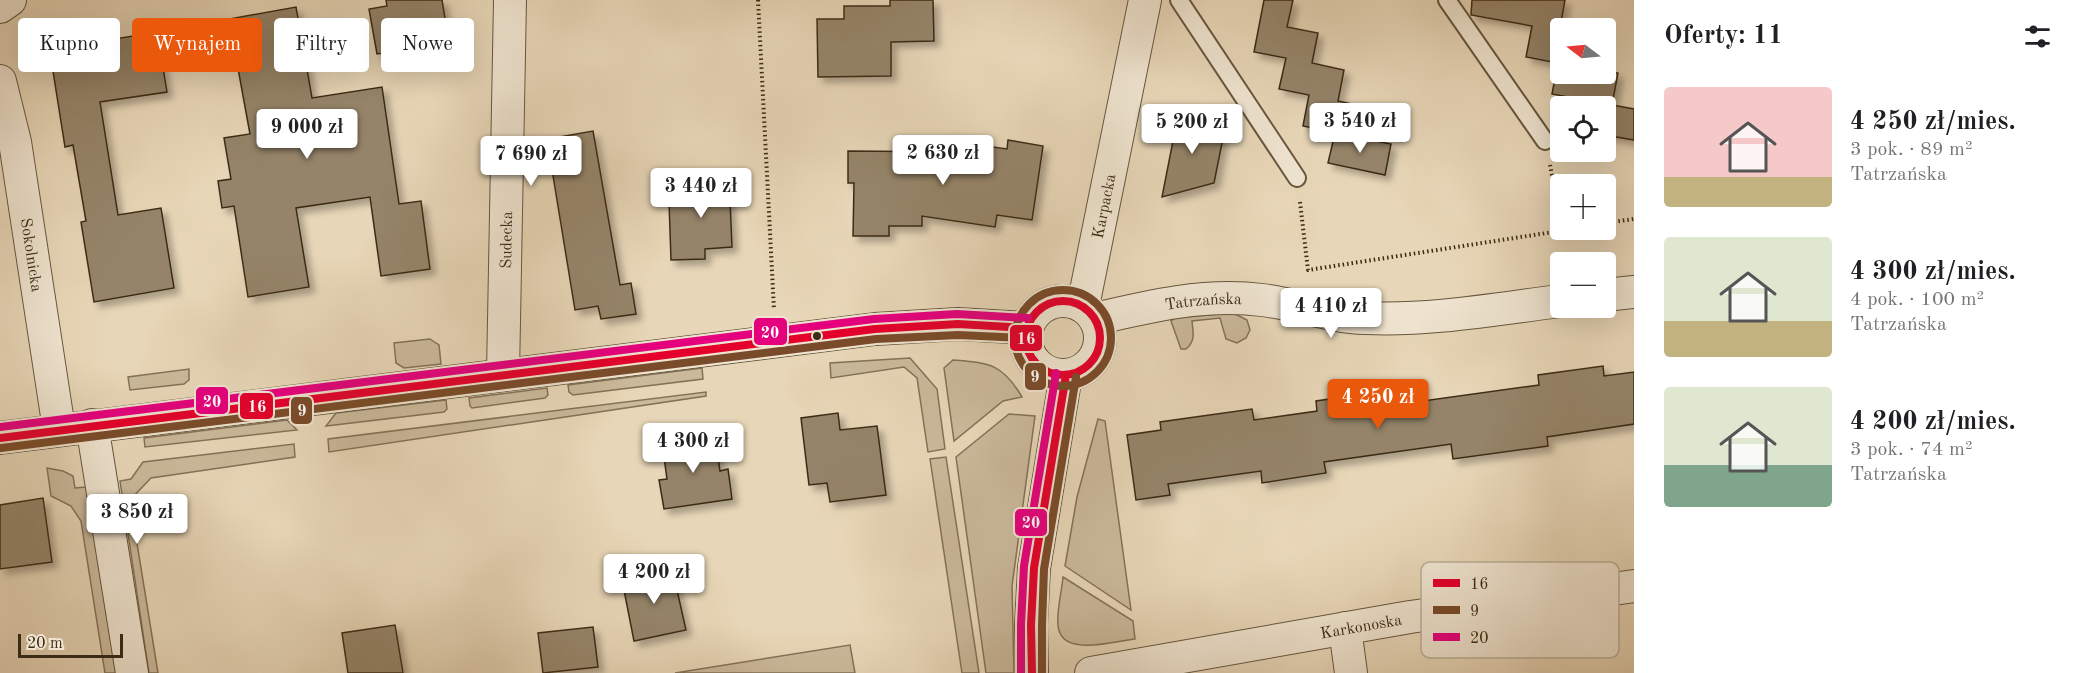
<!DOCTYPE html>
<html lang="pl">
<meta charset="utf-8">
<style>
body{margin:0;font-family:"Old Standard TT",serif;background:#f6f6f6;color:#202124;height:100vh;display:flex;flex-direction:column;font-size:22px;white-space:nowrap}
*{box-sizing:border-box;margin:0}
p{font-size:20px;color:#757577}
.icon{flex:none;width:33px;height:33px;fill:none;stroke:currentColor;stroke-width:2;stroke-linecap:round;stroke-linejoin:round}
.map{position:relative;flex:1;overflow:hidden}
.drawer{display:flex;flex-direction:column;background:#fff;width:450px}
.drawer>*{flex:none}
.hud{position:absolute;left:18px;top:18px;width:570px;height:54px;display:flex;gap:12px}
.needle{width:39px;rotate:286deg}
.buttons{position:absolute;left:1550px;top:18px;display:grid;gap:12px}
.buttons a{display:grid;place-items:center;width:66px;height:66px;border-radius:6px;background:#fff;box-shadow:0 6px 24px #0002;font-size:30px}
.scale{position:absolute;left:18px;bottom:15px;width:105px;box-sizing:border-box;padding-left:6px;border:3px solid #3c2c15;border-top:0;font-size:16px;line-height:21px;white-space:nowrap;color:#3c2c15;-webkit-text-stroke:4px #efe4d0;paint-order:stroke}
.price{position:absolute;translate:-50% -51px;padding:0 14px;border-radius:6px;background:#fff;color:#222;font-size:20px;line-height:39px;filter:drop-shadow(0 2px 3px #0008)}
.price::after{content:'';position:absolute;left:50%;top:36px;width:18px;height:14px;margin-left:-9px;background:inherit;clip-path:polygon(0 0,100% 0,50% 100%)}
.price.active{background:#ea580c;color:#fff}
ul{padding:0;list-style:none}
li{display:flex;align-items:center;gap:18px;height:150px;padding:0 30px}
li span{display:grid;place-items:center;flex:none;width:168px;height:120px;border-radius:6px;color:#555}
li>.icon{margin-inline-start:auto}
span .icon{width:72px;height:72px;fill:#fffc;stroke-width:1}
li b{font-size:26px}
h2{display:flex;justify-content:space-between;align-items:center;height:72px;padding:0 30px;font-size:26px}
.tag{padding:0 21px;border-radius:6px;background:#fff;box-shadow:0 6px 24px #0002;font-size:21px;line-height:54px}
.tag.active{background:#ea580c;color:#fff}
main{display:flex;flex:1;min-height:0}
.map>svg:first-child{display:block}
.green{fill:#cab99b;stroke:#837258;stroke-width:1.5}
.building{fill:#958469;stroke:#3c2c15;stroke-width:1.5;filter:url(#shadow)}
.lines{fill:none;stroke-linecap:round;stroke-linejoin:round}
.lane-casing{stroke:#67563e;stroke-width:20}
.street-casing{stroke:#67563e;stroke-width:34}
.path{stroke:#3c2c15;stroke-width:4;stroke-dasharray:1.5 3;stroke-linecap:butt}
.lane{stroke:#efe4d0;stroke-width:16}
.street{stroke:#efe4d0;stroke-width:32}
.bus-1-casing{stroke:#efe4d0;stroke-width:12}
.bus-2-casing{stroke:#efe4d0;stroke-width:12}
.bus-3-casing{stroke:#efe4d0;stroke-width:12}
.bus-1{stroke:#e4002b;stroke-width:8}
.bus-2{stroke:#7a4b2a;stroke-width:8}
.bus-3{stroke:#e5007d;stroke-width:8}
.bus-dot{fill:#3c2c15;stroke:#efe4d0;stroke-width:2}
.labels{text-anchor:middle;stroke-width:4.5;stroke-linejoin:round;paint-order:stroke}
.street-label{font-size:16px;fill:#3c2c15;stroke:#efe4d0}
.key{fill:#efe4d0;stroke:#b9ad98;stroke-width:1.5}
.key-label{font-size:16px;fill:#3c2c15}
.line-badge{stroke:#efe4d0;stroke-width:2}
.badge-label{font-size:16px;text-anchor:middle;font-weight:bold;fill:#fff}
</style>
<main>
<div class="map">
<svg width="1634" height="673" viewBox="0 0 1634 673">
<defs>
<filter id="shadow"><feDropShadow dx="5.5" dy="5.5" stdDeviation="3" flood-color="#0004"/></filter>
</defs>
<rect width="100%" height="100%" fill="#e7d6b7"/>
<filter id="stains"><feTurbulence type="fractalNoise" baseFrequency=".00333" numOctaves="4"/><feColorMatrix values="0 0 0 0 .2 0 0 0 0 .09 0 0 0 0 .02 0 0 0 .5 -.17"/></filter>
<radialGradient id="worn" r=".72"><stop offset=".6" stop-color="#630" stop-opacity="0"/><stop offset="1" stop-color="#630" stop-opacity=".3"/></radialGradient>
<path class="green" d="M 1220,314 L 1235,314 L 1247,320 L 1250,330 L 1246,338 L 1237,343 L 1226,339 L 1220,318 L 1192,321 C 1193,332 1196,341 1186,349 L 1181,349 L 1171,321 L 1175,318 Z
M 430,339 L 439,345 L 441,364 L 404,368 L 396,363 L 394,343 Z
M 910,358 L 937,389 L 945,449 L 928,452 L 917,378 L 904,367 L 831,378 L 830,363 Z
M 953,360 C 989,363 1002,363 1022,397 L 1003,401 L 954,441 L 944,368 Z
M 702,368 L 703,379 L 573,395 L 569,392 L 568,385 Z
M 189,369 L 189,380 L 184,384 L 130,390 L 128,377 Z
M 547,388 L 548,395 L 545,398 L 472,408 L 470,406 L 469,398 Z
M 706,392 L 706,396 L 329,452 L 328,439 Z
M 446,400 L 447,409 L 444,412 L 326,426 L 336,413 Z
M 1009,414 L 1035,416 L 1012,586 L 1014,673 L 986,673 L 956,457 Z
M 1098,419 L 1105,421 L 1131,610 L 1065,566 L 1077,497 Z
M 287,420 L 297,430 L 145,447 L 144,438 Z
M 294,444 L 295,457 L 151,478 L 130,500 L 158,673 L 149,673 L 120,481 L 131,479 L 143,462 Z
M 946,457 L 979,673 L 962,673 L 930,459 Z
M 47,468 L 63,471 L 73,476 L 75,488 L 86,487 L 116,673 L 105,673 L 81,521 L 71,506 L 51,496 Z
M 1063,577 L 1133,621 L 1135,639 C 1117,641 1069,655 1060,633 C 1054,621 1062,591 1063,577 Z
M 850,645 L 855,673 L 675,673 Z"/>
<path class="building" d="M 386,0 L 442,0 L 449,43 L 377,54 L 369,9 L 387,6 Z
M 890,0 L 933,0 L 934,41 L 891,42 L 891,76 L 818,77 L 817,19 L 844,19 L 844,6 L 890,6 Z
M 1264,0 L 1293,0 L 1287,27 L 1318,33 L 1312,63 L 1344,70 L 1338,101 L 1366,107 L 1360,138 L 1303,126 L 1309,95 L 1279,89 L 1286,58 L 1254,52 Z
M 1472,0 L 1565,0 L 1560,28 L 1560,74 L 1605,74 L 1605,71 L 1618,73 L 1612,105 L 1634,109 L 1634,140 L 1605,135 L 1605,106 L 1583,106 L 1584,100 L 1552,94 L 1558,63 L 1526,57 L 1532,26 L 1471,15 Z
M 296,7 L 312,98 L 382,87 L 399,204 L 421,201 L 430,269 L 381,276 L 370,197 L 296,208 L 309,287 L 248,297 L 234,206 L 222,208 L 218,181 L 231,179 L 224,138 L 250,134 L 229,19 Z
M 157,32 L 167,92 L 100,102 L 118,215 L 161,208 L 174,288 L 94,302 L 81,222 L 86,221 L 73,145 L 65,147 L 53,71 L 94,64 L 90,43 Z
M 1180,105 L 1223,138 L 1214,183 L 1162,197 Z
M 593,131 L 620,285 L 631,283 L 636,314 L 601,319 L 598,306 L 575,310 L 547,139 Z
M 1335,133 L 1391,144 L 1385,175 L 1328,163 Z
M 1008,140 L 1043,146 L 1032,220 L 997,215 L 995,227 L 922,216 L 922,226 L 889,226 L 889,236 L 853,236 L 854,183 L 848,183 L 848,151 L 970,152 L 971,144 L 1007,149 Z
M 729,177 L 732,247 L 705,249 L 705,259 L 671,260 L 669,202 L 682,201 L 682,180 Z
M 1603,366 L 1604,376 L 1634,372 L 1634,424 L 1547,437 L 1548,446 L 1453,459 L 1451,444 L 1324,462 L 1326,473 L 1262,483 L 1261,471 L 1168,484 L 1170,495 L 1136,500 L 1127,435 L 1161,430 L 1160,422 L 1252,409 L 1254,420 L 1317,411 L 1316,401 L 1414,387 L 1416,402 L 1539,385 L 1538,375 Z
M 838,413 L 840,430 L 877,426 L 886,495 L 830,502 L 827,483 L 809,485 L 801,418 Z
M 715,435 L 720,471 L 728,469 L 732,499 L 664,509 L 659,480 L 667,479 L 662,443 Z
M 43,498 L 52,562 L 0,569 L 0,505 Z
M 672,568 L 686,630 L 634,641 L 622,580 Z
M 395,625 L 403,673 L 348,673 L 342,633 Z
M 593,627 L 598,667 L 543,673 L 538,633 Z"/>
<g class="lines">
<g class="lane-casing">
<path id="lane" d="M 1179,0 L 1297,178
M 1447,0 L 1545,141"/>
</g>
<g class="street-casing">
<g id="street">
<path d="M 0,7 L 10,0"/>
<path id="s1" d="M 0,81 L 15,142 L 59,429"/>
<path d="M 1605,295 L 1634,292"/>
<circle cx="1063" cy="338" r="37"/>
<path id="s2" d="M 1083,306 L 1145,0"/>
<path id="s3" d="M 1095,319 C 1150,306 1205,293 1262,300 C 1297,304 1330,317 1365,318 C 1430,321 1496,309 1560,301"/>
<path id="s4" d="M 503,374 L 510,0"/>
<path d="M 92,425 L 132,673"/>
<path d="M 0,438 L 875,329 L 958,324 L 1027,328"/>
<path d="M 1345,628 L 1351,673"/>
<path d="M 1032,673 L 1031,625 L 1034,568 L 1066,375"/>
<path id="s5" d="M 1091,673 L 1410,617 L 1634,586"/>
</g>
</g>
<path class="path" d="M 758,0 L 774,310
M 1550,165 L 1560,218
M 1300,202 L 1308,270 L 1566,230
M 1605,223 L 1634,219"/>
<use href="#lane" class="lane"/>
<use href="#street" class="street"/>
<g class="bus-1-casing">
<path id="bus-1" d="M1026 338a37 37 0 1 1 74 0a37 37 0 1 1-74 0Z
M 0,438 L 875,329 L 958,324 L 1027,328
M 1032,673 L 1031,625 L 1034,568 L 1066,375"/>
</g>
<g class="bus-2-casing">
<path id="bus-2" d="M1015 338a48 48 0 1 1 96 0a48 48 0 1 1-96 0Z
M 1,448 L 876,339 L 958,335 L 1026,338
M 1042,673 L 1042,625 L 1044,569 L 1076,377"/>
</g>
<g class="bus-3-casing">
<path id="bus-3" d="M 0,427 L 874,319 L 957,314 L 1028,318
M 1021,673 L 1021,624 L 1024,566 L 1056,373"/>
</g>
<use href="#bus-1" class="bus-1"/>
<use href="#bus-2" class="bus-2"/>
<use href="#bus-3" class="bus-3"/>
</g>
<circle class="bus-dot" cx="817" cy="336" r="5"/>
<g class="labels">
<g class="street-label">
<text dy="6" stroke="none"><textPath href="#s2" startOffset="102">Karpacka</textPath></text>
<text dy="6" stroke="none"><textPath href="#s4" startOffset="134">Sudecka</textPath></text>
<text dy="6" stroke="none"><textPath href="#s1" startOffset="177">Sokolnicka</textPath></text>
<text dy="6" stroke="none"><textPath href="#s3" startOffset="110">Tatrzańska</textPath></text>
<text dy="6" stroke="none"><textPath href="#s5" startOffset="274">Karkonoska</textPath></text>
</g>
</g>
<rect x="1421" y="562" width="198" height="96" rx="9" class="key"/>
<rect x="1433" y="579" width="27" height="8" fill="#e4002b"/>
<rect x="1433" y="606" width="27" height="8" fill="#7a4b2a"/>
<rect x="1433" y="633" width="27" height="8" fill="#e5007d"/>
<g class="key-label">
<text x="1470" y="589">16</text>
<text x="1470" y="616">9</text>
<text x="1470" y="643">20</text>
</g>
<g class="line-badge">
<rect x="753" y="317" width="35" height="29" rx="6" fill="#e5007d"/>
<rect x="1009" y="324" width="34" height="28" rx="6" fill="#e4002b"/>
<rect x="1024" y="362" width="23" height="29" rx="6" fill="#7a4b2a"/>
<rect x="195" y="386" width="34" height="29" rx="6" fill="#e5007d"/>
<rect x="239" y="392" width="35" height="28" rx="6" fill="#e4002b"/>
<rect x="290" y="396" width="23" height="29" rx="6" fill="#7a4b2a"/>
<rect x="1014" y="508" width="34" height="29" rx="6" fill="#e5007d"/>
</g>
<g class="badge-label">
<text x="770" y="338">20</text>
<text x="1026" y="344">16</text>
<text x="1035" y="382">9</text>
<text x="212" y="407">20</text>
<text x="257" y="412">16</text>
<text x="302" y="416">9</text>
<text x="1031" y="528">20</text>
</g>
<rect width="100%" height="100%" filter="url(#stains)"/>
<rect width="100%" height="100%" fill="url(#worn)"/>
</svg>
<div class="buttons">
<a><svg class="needle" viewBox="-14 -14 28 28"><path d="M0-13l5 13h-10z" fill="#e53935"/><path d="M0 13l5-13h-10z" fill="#757577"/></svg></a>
<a><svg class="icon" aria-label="locate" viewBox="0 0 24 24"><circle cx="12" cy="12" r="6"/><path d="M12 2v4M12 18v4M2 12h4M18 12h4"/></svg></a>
<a>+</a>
<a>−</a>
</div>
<div class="scale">20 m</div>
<b class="price" style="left:1360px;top:154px">3 540 zł</b>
<b class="price" style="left:1192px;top:155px">5 200 zł</b>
<b class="price" style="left:307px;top:160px">9 000 zł</b>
<b class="price" style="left:943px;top:186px">2 630 zł</b>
<b class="price" style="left:531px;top:187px">7 690 zł</b>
<b class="price" style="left:701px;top:219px">3 440 zł</b>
<b class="price" style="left:1331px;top:339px">4 410 zł</b>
<b class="price active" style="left:1378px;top:430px">4 250 zł</b>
<b class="price" style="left:693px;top:474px">4 300 zł</b>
<b class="price" style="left:137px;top:545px">3 850 zł</b>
<b class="price" style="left:654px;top:605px">4 200 zł</b>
<div class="hud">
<a class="tag">Kupno</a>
<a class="tag active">Wynajem</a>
<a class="tag">Filtry</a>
<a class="tag">Nowe</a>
</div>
</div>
<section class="drawer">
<h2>Oferty: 11<svg class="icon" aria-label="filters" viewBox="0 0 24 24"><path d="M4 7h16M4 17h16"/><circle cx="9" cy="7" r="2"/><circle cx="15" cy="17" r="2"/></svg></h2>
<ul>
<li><span style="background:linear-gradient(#f6c9c9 75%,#c2b280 0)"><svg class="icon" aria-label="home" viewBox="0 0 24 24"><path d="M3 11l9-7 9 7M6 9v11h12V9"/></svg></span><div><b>4 250 zł/mies.</b><p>3 pok. · 89 m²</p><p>Tatrzańska</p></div></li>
<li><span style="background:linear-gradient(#dfe7d0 70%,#c2b280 0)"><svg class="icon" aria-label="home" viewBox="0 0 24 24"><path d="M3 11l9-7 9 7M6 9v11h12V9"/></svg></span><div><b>4 300 zł/mies.</b><p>4 pok. · 100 m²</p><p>Tatrzańska</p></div></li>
<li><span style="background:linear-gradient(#dfe7d0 65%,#7fa58c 0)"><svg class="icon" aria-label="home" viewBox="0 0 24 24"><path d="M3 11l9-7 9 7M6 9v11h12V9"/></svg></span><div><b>4 200 zł/mies.</b><p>3 pok. · 74 m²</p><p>Tatrzańska</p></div></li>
</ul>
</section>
</main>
